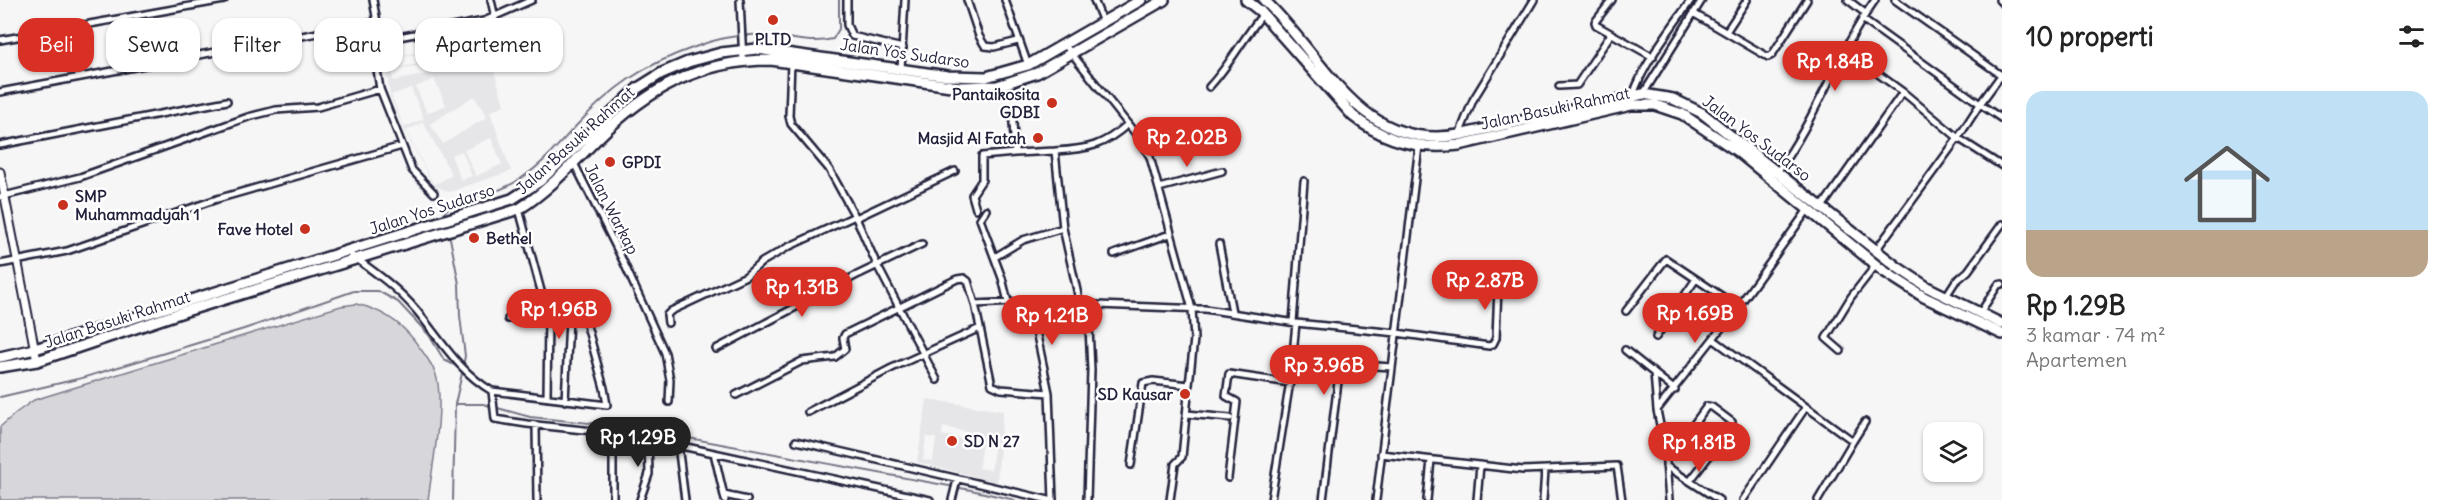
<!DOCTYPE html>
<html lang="id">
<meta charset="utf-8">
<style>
body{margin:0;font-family:Delius,sans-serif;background:#f2f2f2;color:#222;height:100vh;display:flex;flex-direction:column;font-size:22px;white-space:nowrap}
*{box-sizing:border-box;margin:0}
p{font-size:20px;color:#767676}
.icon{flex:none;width:33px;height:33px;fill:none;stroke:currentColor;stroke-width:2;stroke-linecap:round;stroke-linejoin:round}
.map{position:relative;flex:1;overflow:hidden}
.sheet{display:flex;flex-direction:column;background:#fff;width:450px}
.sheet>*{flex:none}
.hud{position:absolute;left:18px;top:18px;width:570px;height:54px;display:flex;gap:12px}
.buttons{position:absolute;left:1923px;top:422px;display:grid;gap:12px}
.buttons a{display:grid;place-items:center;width:60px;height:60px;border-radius:12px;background:#fff;box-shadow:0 2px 4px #0004;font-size:30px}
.price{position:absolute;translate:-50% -51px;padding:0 14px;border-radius:21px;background:#d93025;color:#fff;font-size:20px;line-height:39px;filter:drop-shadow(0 2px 3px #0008)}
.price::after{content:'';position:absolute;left:50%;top:36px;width:18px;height:14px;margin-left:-9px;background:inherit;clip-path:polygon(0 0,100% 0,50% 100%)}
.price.on{background:#222;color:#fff}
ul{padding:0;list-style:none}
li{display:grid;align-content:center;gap:12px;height:318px;padding:0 24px}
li+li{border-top:2px solid #e0e0e0}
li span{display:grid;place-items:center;height:186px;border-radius:18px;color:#555}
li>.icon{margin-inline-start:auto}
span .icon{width:108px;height:108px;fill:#fffc;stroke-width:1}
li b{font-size:26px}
h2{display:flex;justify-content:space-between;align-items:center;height:72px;padding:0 24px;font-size:26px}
.chip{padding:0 21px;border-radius:18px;background:#fff;box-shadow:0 2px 4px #0004;font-size:21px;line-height:54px}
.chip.on{background:#d93025;color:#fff}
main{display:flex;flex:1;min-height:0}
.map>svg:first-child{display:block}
.built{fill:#e6e6e9;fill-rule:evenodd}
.green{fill:#d7d7db;stroke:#7c7c8b;stroke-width:1.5}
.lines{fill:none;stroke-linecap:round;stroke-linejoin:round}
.stream{stroke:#767685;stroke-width:2}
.minor-casing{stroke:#22223b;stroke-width:10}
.tertiary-casing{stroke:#22223b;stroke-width:11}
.trunk-casing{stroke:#22223b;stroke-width:14}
.minor{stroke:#fff;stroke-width:5}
.tertiary{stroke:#fff;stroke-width:7}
.trunk{stroke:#fff;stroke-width:9}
.poi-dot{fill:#c8321e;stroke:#fff;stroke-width:2}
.labels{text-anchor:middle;stroke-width:5;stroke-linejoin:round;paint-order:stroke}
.poi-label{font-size:16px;font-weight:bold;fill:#22223b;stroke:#fff;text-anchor:end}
.street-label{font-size:16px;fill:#22223b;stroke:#fff}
</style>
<main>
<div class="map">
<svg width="2002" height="500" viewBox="0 0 2002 500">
<rect width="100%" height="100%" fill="#f6f6f7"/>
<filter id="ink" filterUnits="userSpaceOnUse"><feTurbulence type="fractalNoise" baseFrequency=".0167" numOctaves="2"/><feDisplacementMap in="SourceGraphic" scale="12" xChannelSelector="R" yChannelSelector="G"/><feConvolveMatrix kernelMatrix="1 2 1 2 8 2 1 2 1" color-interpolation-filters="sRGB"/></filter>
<g filter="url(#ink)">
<path class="built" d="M 479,19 L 504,105 L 490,112 L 511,171 L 449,192 L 433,185 L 401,123 L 390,96 L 383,39 ZM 473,26 L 477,51 L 467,53 L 464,27 ZM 420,39 L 422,52 L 388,57 L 386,45 ZM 455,39 L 465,64 L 453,69 L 444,44 ZM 424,53 L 425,63 L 390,69 L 389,59 ZM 425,64 L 427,74 L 393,81 L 392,71 ZM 434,79 L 446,105 L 427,113 L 416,87 ZM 411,88 L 424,119 L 404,127 L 391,95 ZM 474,96 L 487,117 L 443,144 L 430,124 ZM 423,122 L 452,175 L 434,185 L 406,131 ZM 491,138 L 502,164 L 476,176 L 464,150 ZM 462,151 L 472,176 L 461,180 L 451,155 Z
M 927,399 L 1003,411 L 997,482 L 917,462 ZM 943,427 L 972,433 L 971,441 L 942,435 ZM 926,437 L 936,438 L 933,461 L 923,460 ZM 982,441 L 995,442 L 991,470 L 979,468 Z"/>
<path class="green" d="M 356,304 C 379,309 399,321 414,340 C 422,351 432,362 436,375 C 445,404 432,468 428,500 L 0,500 L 0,427 L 17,412 L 34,400 L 341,306 Z"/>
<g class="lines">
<path class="stream" d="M 444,213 L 448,208 C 472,198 501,193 523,177 C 544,163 559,144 575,127 C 612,87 643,65 695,47 C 716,39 739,34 761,35 C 786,36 809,45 833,39 L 839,29 L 839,0
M 450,238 L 459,284 L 460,316 L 465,356 L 463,366
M 0,397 L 82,378 L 244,329 L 354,291 L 378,291 L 398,302 L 429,335 L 444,360 L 463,369 L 455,404 L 483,404 L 530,417 L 629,427 L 971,490 L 1015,500
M 453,500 L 455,404"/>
<g class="minor-casing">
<path id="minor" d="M 373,0 L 377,22 L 375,57 L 380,89 L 412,170 L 434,193
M 491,0 L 495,18
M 740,0 L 743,61
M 847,0 L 847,25 L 852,36 L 903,48
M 967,0 L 979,36 L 985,46 L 994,47 L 1018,41
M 1005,0 L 1028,65
M 1094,0 L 1103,22
M 1612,0 L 1595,22 L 1596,25 L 1653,57
M 1848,0 L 1865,13
M 1895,0 L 2001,75
M 1999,0 L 2002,3
M 1693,13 L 1768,57 L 1772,55 L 1807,0
M 1862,19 L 1980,104 L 1958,138 L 1903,92
M 1726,32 L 1747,0
M 0,40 L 224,0
M 377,41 L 484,21 L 532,0
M 1065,45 L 1139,138 L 1150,157 L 1192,309 L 1194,339 L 1189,385 L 1153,381 L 1143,383 L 1131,465
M 791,62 L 789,116 L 791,124 L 829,169 L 856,218 L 877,265 L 937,380
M 901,69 L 905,0
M 2002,74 L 1980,104 L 2002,119
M 1559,86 L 1577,85 L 1611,34
M 1209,87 C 1230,65 1243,38 1263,14
M 0,92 L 377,22
M 1643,94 L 1702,0
M 1633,95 C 1645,61 1670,30 1691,0
M 1012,108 L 1015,153 L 1055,151 L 1063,228 L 1080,304
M 1459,135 L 1473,100 L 1534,0
M 0,145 L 227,101
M 1055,151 C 1089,149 1103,146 1128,124
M 574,163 L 623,261 L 665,353 L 670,380 L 669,402
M 1777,172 C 1816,119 1837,54 1875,0
M 1159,188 L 1222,171
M 0,197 L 80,177 L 248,117 L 276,110 L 318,107 L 380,89
M 1822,207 L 1903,92 L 1844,49
M 519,209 L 548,317 L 547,398
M 976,209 L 972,195 L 982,180 L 982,156 L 1015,153
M 986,210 L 980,219 L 1002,278 L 1008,302
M 856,218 L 955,171
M 1219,244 L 1232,312
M 1876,250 L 1958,138 L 2002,166
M 347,252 C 372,270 397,287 417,311 C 440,339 459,372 492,391 L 495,419 L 527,424 L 631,435 L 714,453 L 725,500
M 1114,254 L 1170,234
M 995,257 L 1023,240 L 1063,228
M 0,264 L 67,251 L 217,199 L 402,146
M 1946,296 L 1955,282 L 1968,271 L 2002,224
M 1030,302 L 1049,393 L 1053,500
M 975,304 L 1016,302 L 1205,309 L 1296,323 L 1397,333 L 1489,346 L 1493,344 L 1496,338 L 1498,287
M 1626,311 L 1666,259 L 1738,307
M 1980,313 L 1998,285 L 2002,284
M 1293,322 L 1304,181
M 668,323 L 667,315 L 671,311 L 746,276 L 762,262 L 788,247 L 855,216
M 1656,337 L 1696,279
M 1713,339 L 1853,441 L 1818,500
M 716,349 L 855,276 L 922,244
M 1625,350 L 1675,390
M 1841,351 L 1826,338 L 1851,297 L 1876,265
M 1654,373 L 1657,410
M 492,391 L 607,405 L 604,388 L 586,322 L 537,316 L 508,319
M 736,395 L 802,361 L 835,357 L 845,349 L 843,338 L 845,334 L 957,279 L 964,278 L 968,281 L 975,304 L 992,385 L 1001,389 L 1049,393
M 565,401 L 569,319
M 808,412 L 892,368 L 980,328
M 1187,414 L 1230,418
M 536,425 L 537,500
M 796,441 L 1049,500
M 1853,441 L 1865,422
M 678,445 L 685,500
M 1665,450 L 1680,443 L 1707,406 L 1712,407 L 1732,422 L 1731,428 L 1690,481
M 714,453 L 930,500
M 1381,454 L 1523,470 L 1617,466 L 1622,500
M 1666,466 L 1719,500
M 1228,478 L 1237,402 L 1226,396 L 1229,374 L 1290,383
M 724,495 L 747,500
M 613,500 L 613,433
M 640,500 L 649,474 L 648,438
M 952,500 L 957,480
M 1087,500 L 1091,370 L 1088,305
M 1170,500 L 1175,464 L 1182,457 L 1189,385
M 1271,500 L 1291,375 L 1296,323
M 1323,500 L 1340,366 L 1344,364 L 1392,367
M 1376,500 L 1419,146
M 1427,500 L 1431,460
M 1477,500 L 1480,465
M 1543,500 L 1545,470
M 1669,500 L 1665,450 L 1657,410 L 1738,307 L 1807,211
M 1743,500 L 1806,407"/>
</g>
<g class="tertiary-casing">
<path id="tertiary" d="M 0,172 L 37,361"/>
</g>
<g class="trunk-casing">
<path id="trunk" d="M 1246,0 L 1260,11 L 1353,116 C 1384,141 1420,150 1459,145 L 1631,105 L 1655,105 L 1682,114 L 1737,151 L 1882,270 L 1924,297 L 2002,334
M 1264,0 C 1325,57 1358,152 1459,135 L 1643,94 L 1673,99 L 1702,113 L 1897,267 L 1927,287 L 2002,324
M 0,357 L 35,349 L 512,199 L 540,181 L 638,88 L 662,73 L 688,62 L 721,53 L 757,49 L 948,76 L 986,77 L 1028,65 L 1141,0
M 0,367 L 37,361 L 186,311 L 519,209 C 549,190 572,164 597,139 C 648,89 699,60 771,60 L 958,87 L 997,86 L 1037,73 L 1164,0"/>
</g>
<use href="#minor" class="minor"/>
<use href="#tertiary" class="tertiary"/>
<use href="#trunk" class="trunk"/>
</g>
</g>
<g class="poi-dot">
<circle cx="773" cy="20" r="6"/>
<circle cx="1052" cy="103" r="6"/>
<circle cx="1038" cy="138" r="6"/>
<circle cx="610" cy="162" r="6"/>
<circle cx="63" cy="205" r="6"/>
<circle cx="305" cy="229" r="6"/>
<circle cx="474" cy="238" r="6"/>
<circle cx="1185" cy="394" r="6"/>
<circle cx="952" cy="441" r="6"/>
</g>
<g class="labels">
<g class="poi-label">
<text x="773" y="45" text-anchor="middle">PLTD</text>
<text x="1040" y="100">Pantaikosita<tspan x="1040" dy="18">GDBI</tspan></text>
<text x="1026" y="144">Masjid Al Fatah</text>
<text x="622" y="168" text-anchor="start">GPDI</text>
<text x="75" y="202" text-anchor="start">SMP<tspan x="75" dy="18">Muhammadyah 1</tspan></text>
<text x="293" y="235">Fave Hotel</text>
<text x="486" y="244" text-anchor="start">Bethel</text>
<text x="1173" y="400">SD Kausar</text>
<text x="964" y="447" text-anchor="start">SD N 27</text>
</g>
<g class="street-label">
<text transform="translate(905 53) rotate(8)" y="6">Jalan Yos Sudarso</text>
<text transform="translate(1555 108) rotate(-12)" y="6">Jalan Basuki Rahmat</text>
<text transform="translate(1757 138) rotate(37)" y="6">Jalan Yos Sudarso</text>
<text transform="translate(575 140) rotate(-42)" y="6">Jalan Basuki Rahmat</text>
<text transform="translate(432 209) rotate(-18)" y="6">Jalan Yos Sudarso</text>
<text transform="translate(612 209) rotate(63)" y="6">Jalan Warkap</text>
<text transform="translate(117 319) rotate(-18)" y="6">Jalan Basuki Rahmat</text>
</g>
</g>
</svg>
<div class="buttons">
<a><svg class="icon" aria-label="layers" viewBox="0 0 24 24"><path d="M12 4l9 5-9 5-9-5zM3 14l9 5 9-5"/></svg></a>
</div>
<b class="price" style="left:1835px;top:92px">Rp 1.84B</b>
<b class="price" style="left:1187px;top:168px">Rp 2.02B</b>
<b class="price" style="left:1485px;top:311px">Rp 2.87B</b>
<b class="price" style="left:802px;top:318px">Rp 1.31B</b>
<b class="price" style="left:559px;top:340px">Rp 1.96B</b>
<b class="price" style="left:1695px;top:344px">Rp 1.69B</b>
<b class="price" style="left:1052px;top:346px">Rp 1.21B</b>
<b class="price" style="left:1324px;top:396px">Rp 3.96B</b>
<b class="price on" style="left:638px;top:468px">Rp 1.29B</b>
<b class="price" style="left:1699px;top:473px">Rp 1.81B</b>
<div class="hud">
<a class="chip on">Beli</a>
<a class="chip">Sewa</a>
<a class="chip">Filter</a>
<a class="chip">Baru</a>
<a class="chip">Apartemen</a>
</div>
</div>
<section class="sheet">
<h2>10 properti<svg class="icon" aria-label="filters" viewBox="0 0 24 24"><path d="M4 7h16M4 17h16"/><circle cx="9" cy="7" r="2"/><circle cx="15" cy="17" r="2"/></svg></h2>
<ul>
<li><span style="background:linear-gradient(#bfe0f5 75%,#b9a48a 0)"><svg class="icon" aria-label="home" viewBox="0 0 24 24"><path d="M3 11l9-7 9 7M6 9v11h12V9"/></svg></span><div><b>Rp 1.29B</b><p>3 kamar · 74 m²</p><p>Apartemen</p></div></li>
</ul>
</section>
</main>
